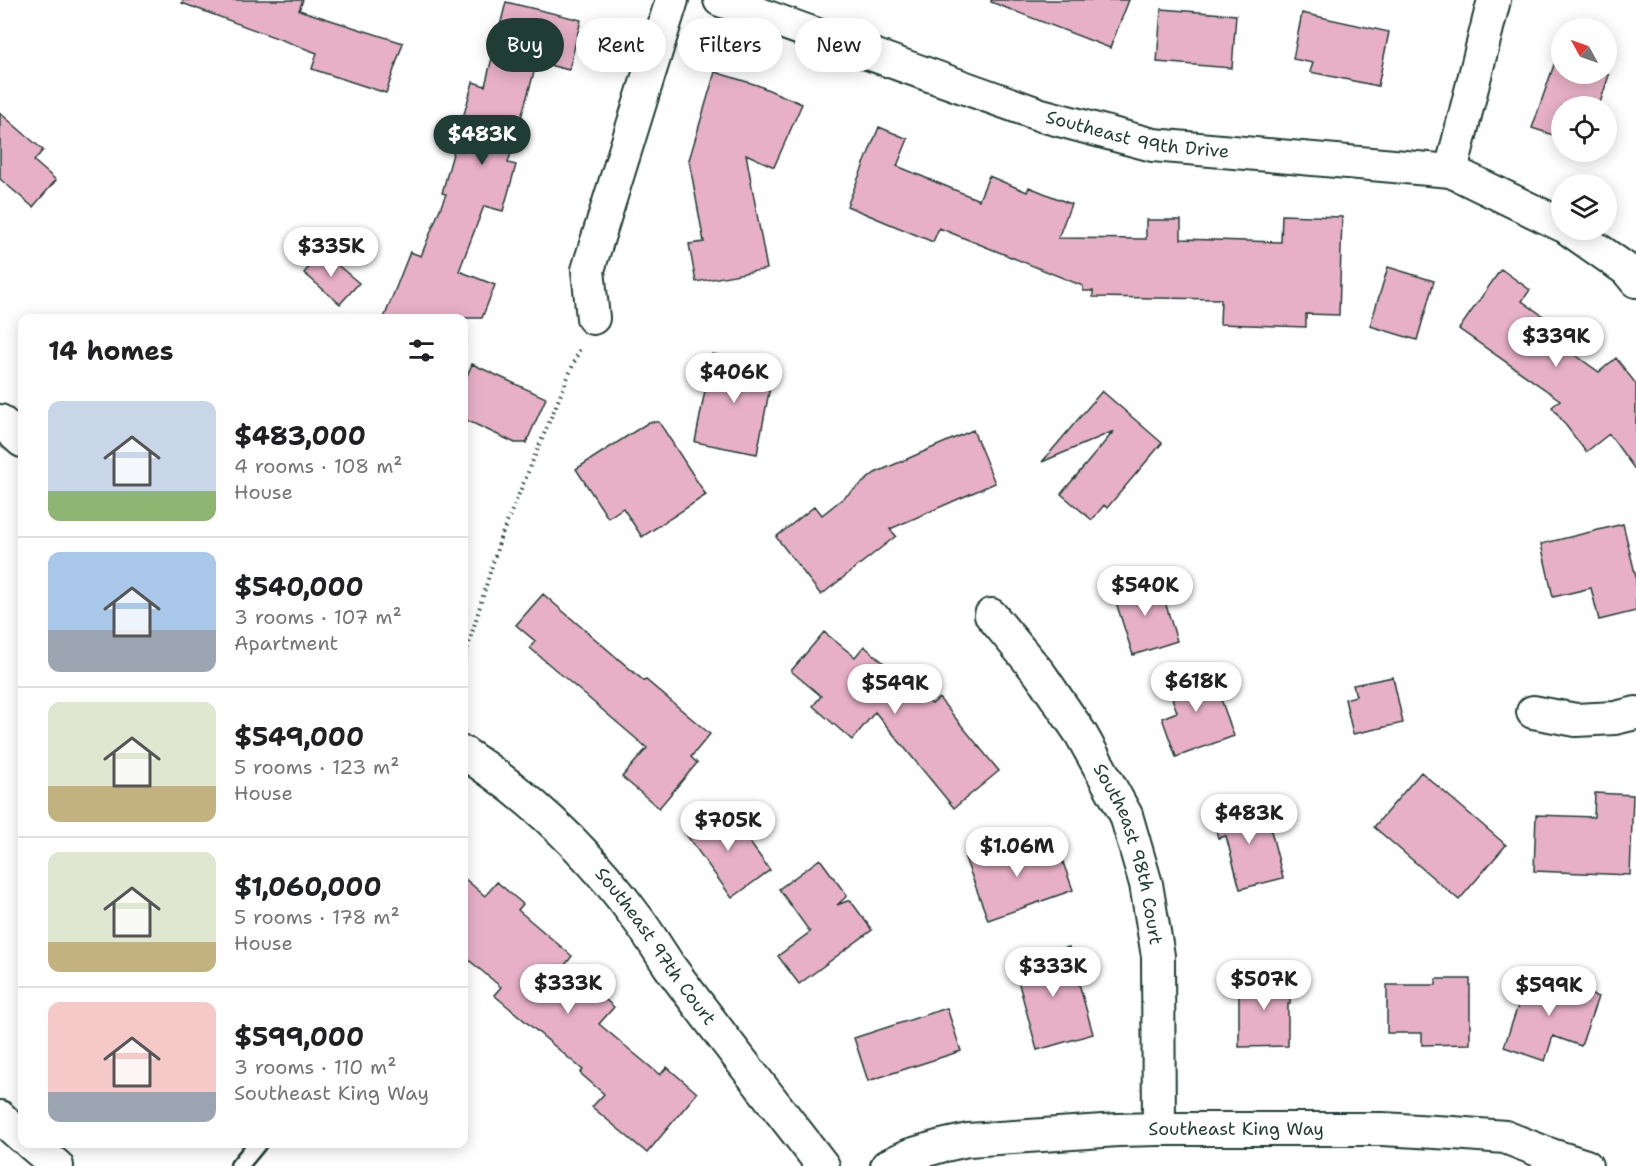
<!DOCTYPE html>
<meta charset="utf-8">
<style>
body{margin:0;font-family:"Shantell Sans",sans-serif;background:#f6f6f6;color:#202124;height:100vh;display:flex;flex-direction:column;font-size:22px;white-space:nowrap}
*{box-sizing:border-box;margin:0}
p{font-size:20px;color:#757577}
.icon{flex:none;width:33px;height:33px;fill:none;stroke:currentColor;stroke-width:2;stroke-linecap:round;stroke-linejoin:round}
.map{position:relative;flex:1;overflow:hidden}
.drawer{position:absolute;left:18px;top:314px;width:450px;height:834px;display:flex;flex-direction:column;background:#fff;border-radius:12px;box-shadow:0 3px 15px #0003}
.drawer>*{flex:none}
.hud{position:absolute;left:486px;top:18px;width:570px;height:54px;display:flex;gap:12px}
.needle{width:39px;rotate:310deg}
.fabs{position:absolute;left:1551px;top:18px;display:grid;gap:12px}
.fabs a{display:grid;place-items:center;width:66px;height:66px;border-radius:50%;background:#fff;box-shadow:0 3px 15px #0003;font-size:30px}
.price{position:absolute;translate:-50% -51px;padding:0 14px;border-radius:21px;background:#fff;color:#222;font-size:20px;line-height:39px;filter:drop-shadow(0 2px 3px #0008)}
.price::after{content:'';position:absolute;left:50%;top:36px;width:18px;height:14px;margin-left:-9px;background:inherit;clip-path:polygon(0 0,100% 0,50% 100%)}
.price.active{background:#1f3d34;color:#fff}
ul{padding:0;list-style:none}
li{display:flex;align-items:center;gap:18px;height:150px;padding:0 30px}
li+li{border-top:2px solid #e0e0e0}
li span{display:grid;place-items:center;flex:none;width:168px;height:120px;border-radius:12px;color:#555}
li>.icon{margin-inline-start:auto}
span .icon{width:72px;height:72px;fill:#fffc;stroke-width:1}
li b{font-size:26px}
h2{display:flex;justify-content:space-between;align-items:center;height:72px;padding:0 30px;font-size:26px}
.chip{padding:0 21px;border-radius:27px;background:#fff;box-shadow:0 3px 15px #0003;font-size:21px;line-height:54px}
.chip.active{background:#1f3d34;color:#fff}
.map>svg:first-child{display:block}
.building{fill:#e7b0c7;stroke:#1f3d34;stroke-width:1.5}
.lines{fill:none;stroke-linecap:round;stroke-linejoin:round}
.service-casing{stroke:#1f3d34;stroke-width:21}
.minor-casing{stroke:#1f3d34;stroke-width:36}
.path{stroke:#1f3d34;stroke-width:4;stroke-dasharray:1.5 4.5;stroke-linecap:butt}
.service{stroke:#fff;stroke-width:16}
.minor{stroke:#fff;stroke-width:32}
.labels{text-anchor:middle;stroke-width:6;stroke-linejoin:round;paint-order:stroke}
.street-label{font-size:18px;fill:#1f3d34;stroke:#fff}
</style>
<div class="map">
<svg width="1636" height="1166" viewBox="0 0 1636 1166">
<rect width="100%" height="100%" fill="#fff"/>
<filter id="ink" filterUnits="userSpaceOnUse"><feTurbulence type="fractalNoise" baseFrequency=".0167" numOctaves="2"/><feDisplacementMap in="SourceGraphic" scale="12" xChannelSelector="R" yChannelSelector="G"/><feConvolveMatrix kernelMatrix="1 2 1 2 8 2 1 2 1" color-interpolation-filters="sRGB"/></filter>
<g filter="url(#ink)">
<path class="building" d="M 183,0 L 303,0 L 299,10 L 403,43 L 386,93 L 312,69 L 317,53 L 182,3 Z
M 991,0 L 1129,0 L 1110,48 L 991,2 Z
M 506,2 L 581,20 L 569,70 L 537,62 L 508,163 L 516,165 L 503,211 L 484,206 L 459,271 L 495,285 L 482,318 L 384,318 L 410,252 L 421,256 L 446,194 L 442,193 L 473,82 L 485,86 Z
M 1161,9 L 1236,15 L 1232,68 L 1157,62 Z
M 1302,13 L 1389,32 L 1378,86 L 1310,72 L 1313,63 L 1293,59 Z
M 1557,56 L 1562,56 L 1562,74 L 1605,74 L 1609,75 L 1599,106 L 1562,106 L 1562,138 L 1532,128 Z
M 715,72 L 757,85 L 802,104 L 774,167 L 746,154 L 767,269 L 696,282 L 689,244 L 704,242 L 689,160 Z
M 0,113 L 43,150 L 34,161 L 56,180 L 33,207 L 0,179 Z
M 879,127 L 908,139 L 897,166 L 979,200 L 989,176 L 1027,192 L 1029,187 L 1071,204 L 1058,238 L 1146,239 L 1146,220 L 1181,220 L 1181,239 L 1281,242 L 1282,215 L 1342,217 L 1339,315 L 1306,314 L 1306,327 L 1220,324 L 1221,299 L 1093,297 L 1093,291 L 1083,291 L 1083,286 L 939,228 L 933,242 L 847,206 Z
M 322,252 L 359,283 L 340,304 L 304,273 Z
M 1388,267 L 1434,281 L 1417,340 L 1370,326 Z
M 1501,269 L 1530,290 L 1522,301 L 1543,316 L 1536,327 L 1599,372 L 1616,358 L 1636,384 L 1636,471 L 1609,434 L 1586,452 L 1552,407 L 1560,400 L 1459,329 Z
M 712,354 L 774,366 L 757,454 L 695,442 Z
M 472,364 L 546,398 L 526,443 L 515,443 L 464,419 L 464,383 Z
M 1102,391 L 1162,443 L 1107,508 L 1104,505 L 1092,520 L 1061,494 L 1114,431 L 1042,462 Z
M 649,422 L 659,422 L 706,495 L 642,537 L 623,508 L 608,518 L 576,469 Z
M 973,430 L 995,483 L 890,529 L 896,536 L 821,595 L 776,537 L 815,506 L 822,515 L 875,473 Z
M 1623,524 L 1636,577 L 1636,611 L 1599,620 L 1591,588 L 1553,597 L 1541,544 Z
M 1158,579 L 1177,641 L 1133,655 L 1113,593 Z
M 543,594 L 644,681 L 646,680 L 710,734 L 691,757 L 697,763 L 659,808 L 622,777 L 647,748 L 530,648 L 535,641 L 516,625 Z
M 824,632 L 855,657 L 864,646 L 932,704 L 939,698 L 999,771 L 954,808 L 875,712 L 852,740 L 813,706 L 821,696 L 791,671 Z
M 1209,665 L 1234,736 L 1176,757 L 1162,718 L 1177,712 L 1166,681 Z
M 1393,677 L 1403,723 L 1353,734 L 1345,699 L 1356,696 L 1353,685 Z
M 1421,772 L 1506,845 L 1459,900 L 1374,827 Z
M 1595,793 L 1633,795 L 1630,875 L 1534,871 L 1536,815 L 1594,817 Z
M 1252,803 L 1254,814 L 1266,811 L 1283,878 L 1240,889 L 1226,836 L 1218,838 L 1212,813 Z
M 723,806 L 770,870 L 732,898 L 685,833 Z
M 1012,841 L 1018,857 L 1056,843 L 1073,890 L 988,920 L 965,858 Z
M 820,859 L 847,896 L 837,905 L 850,900 L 872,930 L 799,984 L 778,956 L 810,932 L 779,889 Z
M 464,878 L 485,896 L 497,882 L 523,904 L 518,910 L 572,956 L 565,965 L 614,1007 L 599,1024 L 660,1075 L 667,1067 L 697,1093 L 647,1153 L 592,1107 L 604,1094 L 580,1073 L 583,1070 L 494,995 L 501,987 L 464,956 Z
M 1069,947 L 1093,1034 L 1037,1050 L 1013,962 Z
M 1529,973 L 1598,997 L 1581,1046 L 1553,1036 L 1545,1061 L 1504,1047 Z
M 1290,975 L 1290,1004 L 1288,1004 L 1288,1046 L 1239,1047 L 1239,976 Z
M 1436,979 L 1470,979 L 1470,1044 L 1422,1045 L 1422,1033 L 1387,1033 L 1387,985 L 1436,985 Z
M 947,1008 L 961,1051 L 868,1081 L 854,1038 Z"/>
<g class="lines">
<g class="service-casing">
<path id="service" d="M 239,1166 L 258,1143"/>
</g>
<g class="minor-casing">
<g id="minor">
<path id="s1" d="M 720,0 L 1041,115 L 1153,145 L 1451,171 L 1562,225"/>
<path d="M 1451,171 L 1494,0"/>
<path d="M 1570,230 L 1627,270 L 1636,281"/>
<path d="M 593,318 L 588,270 L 672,0"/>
<path d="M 0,421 L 22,441"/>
<path id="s2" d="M 991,615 L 1040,674 L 1081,734 L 1126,815 L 1146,884 L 1158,956 L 1159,1129"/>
<path d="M 1533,712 L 1576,720 L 1615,718 L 1636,713"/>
<path id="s3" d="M 464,753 C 531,797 590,853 637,918 C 649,934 659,951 670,967 C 720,1035 772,1100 823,1166"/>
<path d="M 0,1117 L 22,1137"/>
<path d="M 30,1143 L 57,1166"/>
<path id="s4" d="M 887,1166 L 910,1155 L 941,1146 L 968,1140 L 1118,1130 L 1159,1129 L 1382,1129 L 1453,1133 L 1505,1137 L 1551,1155 L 1586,1166"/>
</g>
</g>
<path class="path" d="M 464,660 L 500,539 L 581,346"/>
<use href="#service" class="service"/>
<use href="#minor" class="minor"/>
</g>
</g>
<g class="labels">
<g class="street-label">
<text dy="6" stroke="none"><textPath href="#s1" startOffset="440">Southeast 99th Drive</textPath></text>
<text dy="6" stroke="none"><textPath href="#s2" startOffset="280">Southeast 98th Court</textPath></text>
<text dy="6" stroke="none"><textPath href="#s3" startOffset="274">Southeast 97th Court</textPath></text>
<text dy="6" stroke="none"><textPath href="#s4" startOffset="354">Southeast King Way</textPath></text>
</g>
</g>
</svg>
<div class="fabs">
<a><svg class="needle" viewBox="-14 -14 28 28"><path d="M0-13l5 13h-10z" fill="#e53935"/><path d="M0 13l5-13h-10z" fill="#757577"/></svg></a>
<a><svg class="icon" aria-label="locate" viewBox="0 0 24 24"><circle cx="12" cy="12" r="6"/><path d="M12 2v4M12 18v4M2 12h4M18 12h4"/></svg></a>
<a><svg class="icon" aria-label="layers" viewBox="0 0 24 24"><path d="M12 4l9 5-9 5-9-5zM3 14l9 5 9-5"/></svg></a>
</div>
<b class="price active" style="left:482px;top:166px">$483K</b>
<b class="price" style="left:331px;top:278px">$335K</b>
<b class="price" style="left:1556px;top:368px">$339K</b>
<b class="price" style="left:734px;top:404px">$406K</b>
<b class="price" style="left:1145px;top:617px">$540K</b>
<b class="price" style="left:1196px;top:713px">$618K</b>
<b class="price" style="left:895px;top:715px">$549K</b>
<b class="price" style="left:1249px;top:845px">$483K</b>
<b class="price" style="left:728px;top:852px">$705K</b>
<b class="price" style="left:1017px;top:878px">$1.06M</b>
<b class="price" style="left:1053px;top:998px">$333K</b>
<b class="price" style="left:1264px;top:1011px">$507K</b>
<b class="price" style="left:568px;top:1015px">$333K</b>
<b class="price" style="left:1549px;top:1017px">$599K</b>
<div class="hud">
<a class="chip active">Buy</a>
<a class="chip">Rent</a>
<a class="chip">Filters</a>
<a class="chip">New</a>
</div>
<section class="drawer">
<h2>14 homes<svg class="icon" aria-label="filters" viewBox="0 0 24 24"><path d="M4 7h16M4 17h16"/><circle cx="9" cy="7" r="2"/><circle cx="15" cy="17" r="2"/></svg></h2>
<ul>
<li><span style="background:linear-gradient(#c9d6e8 75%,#8fb573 0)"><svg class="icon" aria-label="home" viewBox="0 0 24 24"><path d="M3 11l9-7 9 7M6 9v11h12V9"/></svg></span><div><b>$483,000</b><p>4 rooms · 108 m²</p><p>House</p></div></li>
<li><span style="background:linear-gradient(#a9c7e8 65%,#9aa5b1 0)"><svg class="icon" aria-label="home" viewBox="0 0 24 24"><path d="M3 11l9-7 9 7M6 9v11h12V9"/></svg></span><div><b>$540,000</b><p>3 rooms · 107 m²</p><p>Apartment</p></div></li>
<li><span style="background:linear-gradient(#dfe7d0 70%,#c2b280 0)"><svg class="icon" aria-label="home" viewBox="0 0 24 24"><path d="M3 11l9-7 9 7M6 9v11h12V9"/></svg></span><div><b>$549,000</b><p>5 rooms · 123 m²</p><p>House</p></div></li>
<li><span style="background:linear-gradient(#dfe7d0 75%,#c2b280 0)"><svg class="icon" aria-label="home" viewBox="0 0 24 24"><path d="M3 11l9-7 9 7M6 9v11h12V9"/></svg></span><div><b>$1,060,000</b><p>5 rooms · 178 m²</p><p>House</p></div></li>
<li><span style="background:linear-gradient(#f6c9c9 75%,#9aa5b1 0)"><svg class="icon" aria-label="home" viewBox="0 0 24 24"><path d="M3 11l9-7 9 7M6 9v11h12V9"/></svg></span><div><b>$599,000</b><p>3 rooms · 110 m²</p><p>Southeast King Way</p></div></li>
</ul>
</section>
</div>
